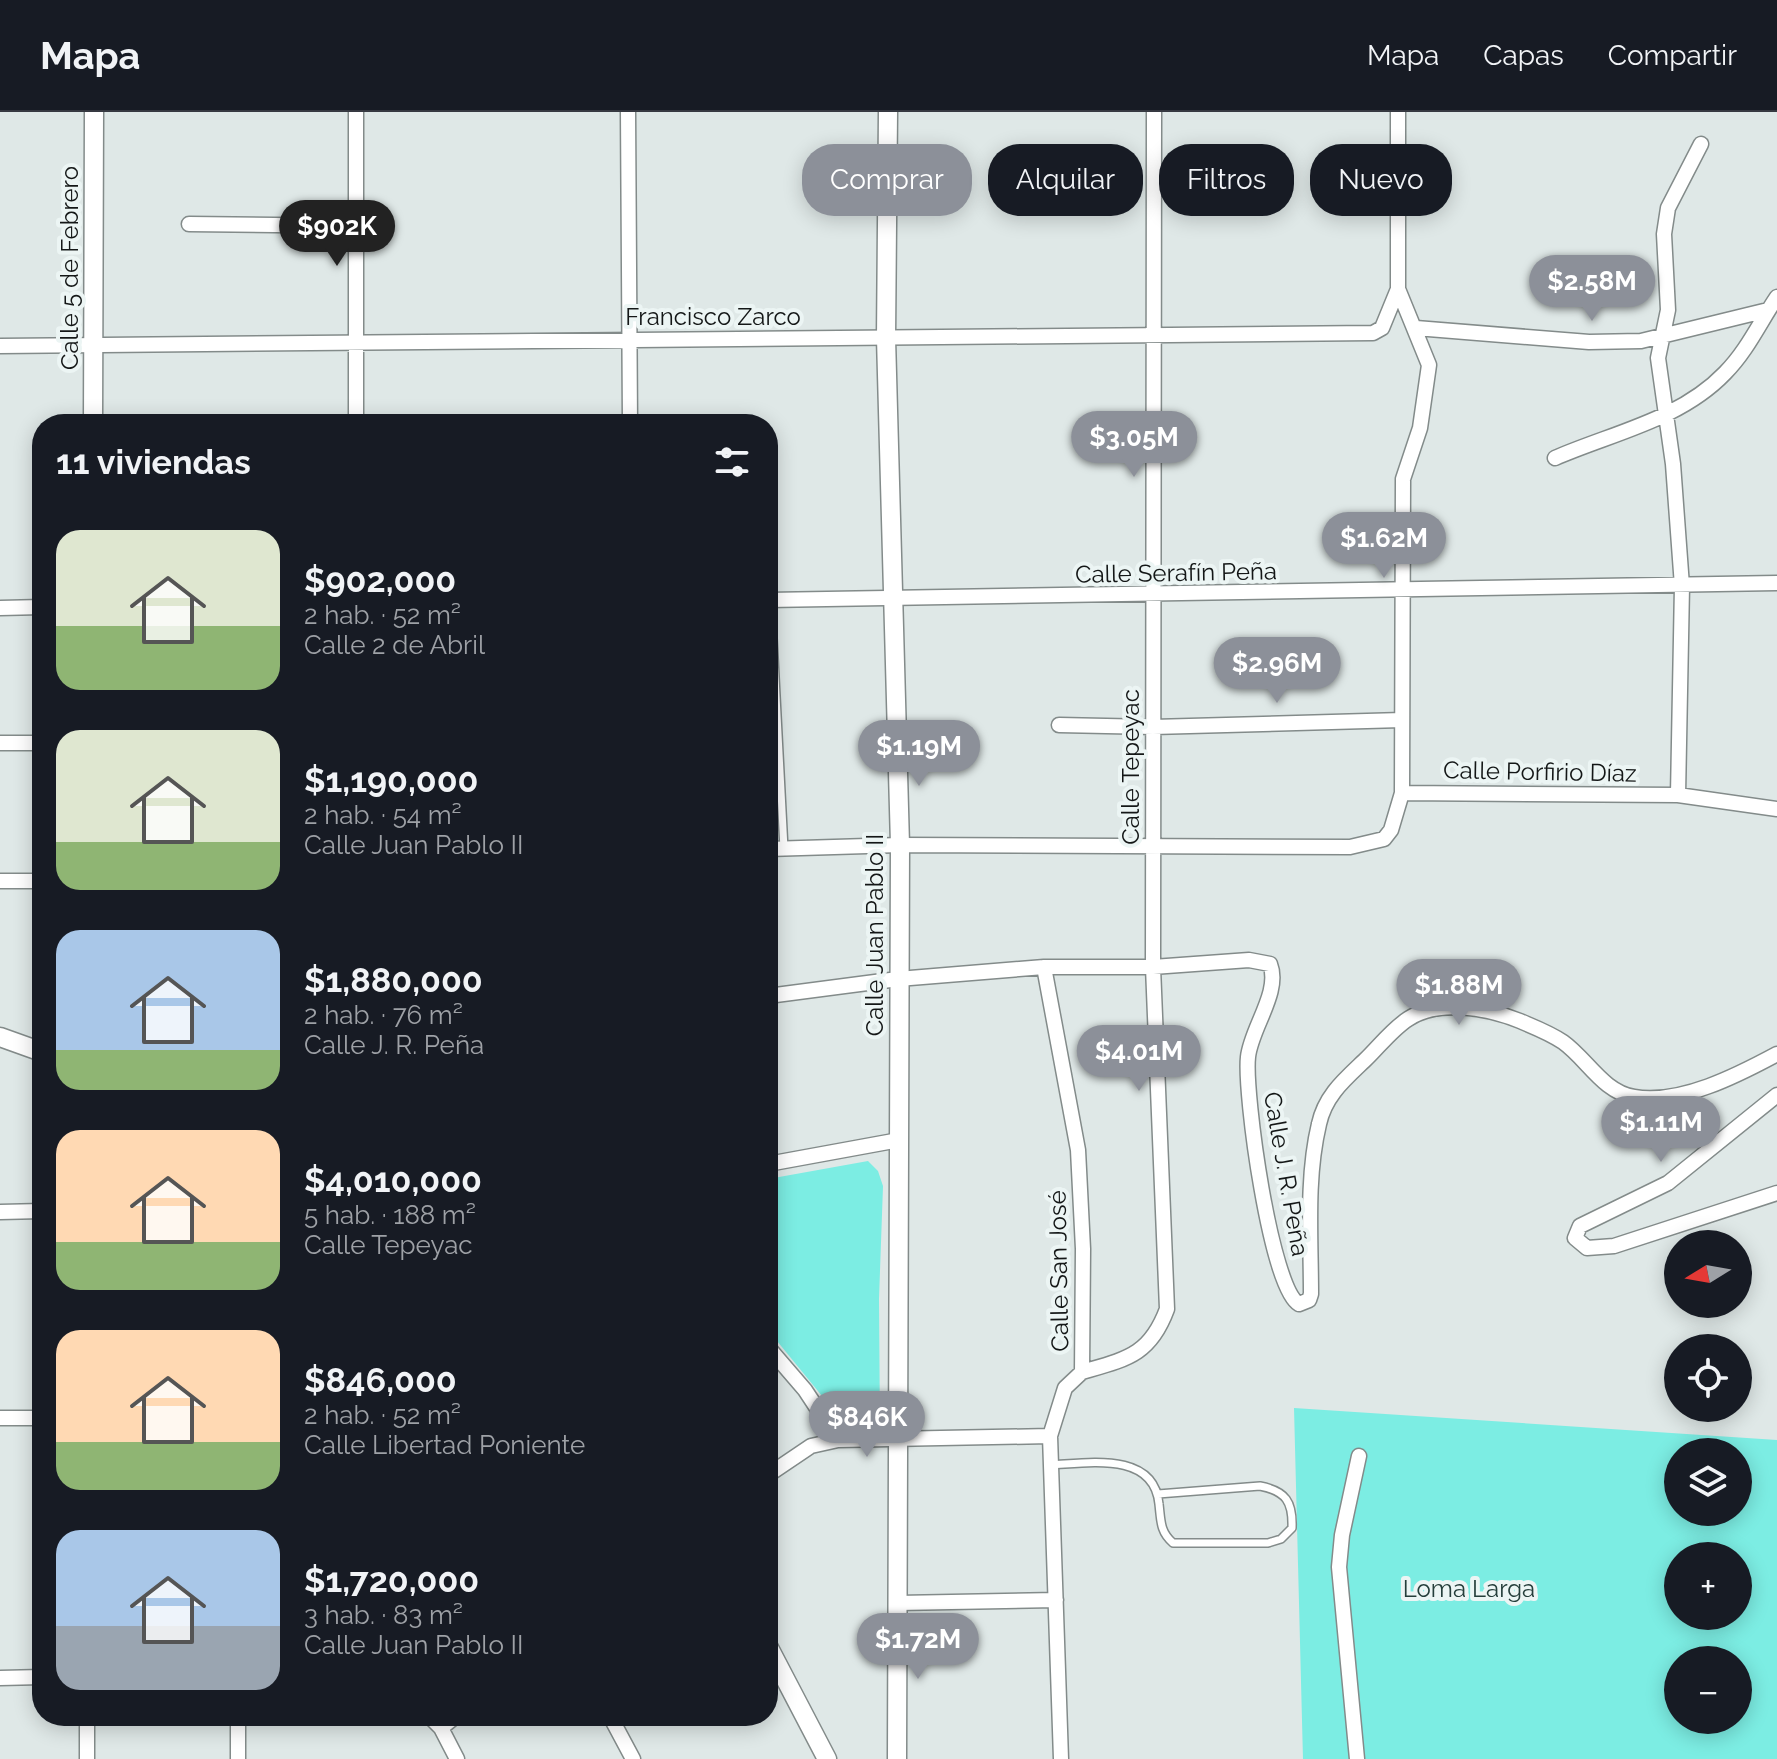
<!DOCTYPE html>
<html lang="es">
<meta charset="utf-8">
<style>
body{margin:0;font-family:Raleway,sans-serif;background:#242831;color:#f1f3f6;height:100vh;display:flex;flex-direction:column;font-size:30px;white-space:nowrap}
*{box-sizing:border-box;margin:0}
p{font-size:26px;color:#9ea1a6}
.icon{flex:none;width:44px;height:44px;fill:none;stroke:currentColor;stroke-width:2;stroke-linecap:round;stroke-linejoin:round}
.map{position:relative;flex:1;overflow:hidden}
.side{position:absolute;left:32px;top:302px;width:746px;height:1312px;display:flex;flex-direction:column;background:#171b24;border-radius:32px;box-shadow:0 4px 20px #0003}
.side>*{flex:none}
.guide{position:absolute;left:802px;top:32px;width:760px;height:72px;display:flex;gap:16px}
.needle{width:52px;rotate:259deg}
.fabs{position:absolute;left:1664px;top:1118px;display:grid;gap:16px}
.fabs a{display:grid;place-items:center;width:88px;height:88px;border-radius:50%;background:#171b24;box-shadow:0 4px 20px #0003;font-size:40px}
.price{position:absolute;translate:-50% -68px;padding:0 18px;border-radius:28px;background:#8c9099;color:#fff;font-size:26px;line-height:52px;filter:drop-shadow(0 2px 4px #0008)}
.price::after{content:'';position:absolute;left:50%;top:48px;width:24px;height:18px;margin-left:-12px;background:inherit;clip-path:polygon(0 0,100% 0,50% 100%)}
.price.on{background:#222;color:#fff}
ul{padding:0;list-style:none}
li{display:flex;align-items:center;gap:24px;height:200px;padding:0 24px}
li span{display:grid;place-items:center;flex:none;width:224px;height:160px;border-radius:24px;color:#555}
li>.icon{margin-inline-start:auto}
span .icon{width:96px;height:96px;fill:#fffc;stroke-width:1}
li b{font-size:34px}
h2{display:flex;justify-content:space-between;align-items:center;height:96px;padding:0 24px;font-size:34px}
.chip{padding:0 28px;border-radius:32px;background:#171b24;box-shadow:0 4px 20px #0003;font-size:28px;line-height:72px}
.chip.on{background:#8c9099;color:#fff}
header{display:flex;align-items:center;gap:48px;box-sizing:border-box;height:112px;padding:0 40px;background:#171b24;border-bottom:2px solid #363941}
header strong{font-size:38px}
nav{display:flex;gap:44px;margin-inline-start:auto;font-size:28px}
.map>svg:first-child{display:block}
.green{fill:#7cede3;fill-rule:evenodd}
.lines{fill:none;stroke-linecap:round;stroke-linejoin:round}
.service-casing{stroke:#838b8a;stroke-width:10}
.minor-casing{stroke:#838b8a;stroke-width:17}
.tertiary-casing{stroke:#838b8a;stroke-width:21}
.service{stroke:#fff;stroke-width:7}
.minor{stroke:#fff;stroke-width:14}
.tertiary{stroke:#fff;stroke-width:18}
.labels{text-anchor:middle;stroke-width:8;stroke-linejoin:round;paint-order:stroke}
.street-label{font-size:24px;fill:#141717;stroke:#ecf5f4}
.park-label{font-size:24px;fill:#253e3b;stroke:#ecf5f4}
</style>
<header>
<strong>Mapa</strong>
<nav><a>Mapa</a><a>Capas</a><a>Compartir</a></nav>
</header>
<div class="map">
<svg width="1777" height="1647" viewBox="0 0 1777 1647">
<rect width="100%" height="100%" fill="#dfe8e7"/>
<path class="green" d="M 868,1049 L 878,1059 L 883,1074 L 879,1187 L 880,1323 L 858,1328 L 768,1218 L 768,1067 Z
M 1294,1296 L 1777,1328 L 1777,1647 L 1303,1647 ZM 1678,1340 L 1738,1340 L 1738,1400 L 1678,1400 ZM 1678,1444 L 1738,1444 L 1738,1504 L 1678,1504 ZM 1678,1548 L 1738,1548 L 1738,1608 L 1678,1608 Z"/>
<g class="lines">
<g class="service-casing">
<path id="service" d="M 771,488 L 784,737
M 1051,1353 C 1088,1351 1154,1339 1159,1392 C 1161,1409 1160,1420 1173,1431 L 1268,1431 L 1281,1427 L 1292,1416 C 1293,1390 1286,1379 1260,1374 L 1158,1382"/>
</g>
<g class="minor-casing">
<path id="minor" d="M 628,0 L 630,312
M 189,112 L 356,114
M 1416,216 L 1589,230 L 1641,229 L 1768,198
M 0,234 L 1373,221 L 1382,216 L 1398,177
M 356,312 L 356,0
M 1555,346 C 1612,321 1680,308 1725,261 C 1747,239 1760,210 1777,185
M 768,488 L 1777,471
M 0,496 L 42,495
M 1059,613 L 1153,615 L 1402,608
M 0,631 L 42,631
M 1402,681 L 1678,683 L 1777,697
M 1678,683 L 1682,474 L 1673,352 L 1658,246 L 1668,198 L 1664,122 L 1668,96 L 1701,32
M 768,737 L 900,733 L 1350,735 L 1384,727 L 1391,718 L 1402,681 L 1403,367 L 1420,316 L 1429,253 L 1398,177 L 1398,0
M 0,769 L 42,769
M 1044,855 L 1078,1038 L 1083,1137 L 1082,1260 L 1065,1276 L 1050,1324 L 1061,1647
M 768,884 L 898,867 L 1044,855 L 1153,855 L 1249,848 L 1270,852 C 1281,880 1251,916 1248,945 C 1244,981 1271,1177 1299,1192 L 1309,1188 L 1311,1182 C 1311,1126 1306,1066 1319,1012 C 1325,984 1344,968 1364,949 C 1378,936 1391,918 1408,907 C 1438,887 1488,896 1520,909 C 1534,915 1550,921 1563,930 C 1587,947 1603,980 1634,985 C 1680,993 1738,963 1777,942
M 1777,983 L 1668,1071 L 1580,1114 L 1575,1126 L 1587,1136 L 1614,1134 L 1777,1081
M 768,1052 L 899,1028
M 0,1100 L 42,1099
M 768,1235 L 805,1278 L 838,1328
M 1082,1260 C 1127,1247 1150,1243 1167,1197 L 1153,855 L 1154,0
M 0,1306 L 42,1306
M 768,1363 L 811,1334 L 838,1328 L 1050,1324
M 898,1491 L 1056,1488
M 0,1566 L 42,1565
M 429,1604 L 441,1616 L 457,1647
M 610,1604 L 633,1647
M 441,1616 L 456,1604
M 87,1647 L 87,1604
M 238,1647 L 238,1604
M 1357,1647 L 1339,1455 L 1342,1423 L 1359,1344"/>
</g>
<g class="tertiary-casing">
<path id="tertiary" d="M 888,0 L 886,226 L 900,733 L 897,1647
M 93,312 L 94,0
M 0,925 L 42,940
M 768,1534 L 827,1647"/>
</g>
<use href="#service" class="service"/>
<use href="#minor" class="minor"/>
<use href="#tertiary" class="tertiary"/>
</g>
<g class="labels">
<g class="street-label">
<text transform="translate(70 156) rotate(-90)" y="8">Calle 5 de Febrero</text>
<text x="713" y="213">Francisco Zarco</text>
<text transform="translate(1176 461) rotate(-1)" y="8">Calle Serafín Peña</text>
<text transform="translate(1131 655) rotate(-90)" y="8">Calle Tepeyac</text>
<text transform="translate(1540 660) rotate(1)" y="8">Calle Porfirio Díaz</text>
<text transform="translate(875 823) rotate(-90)" y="8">Calle Juan Pablo II</text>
<text transform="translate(1286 1062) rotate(80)" y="8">Calle J. R. Peña</text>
<text transform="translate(1059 1159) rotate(-91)" y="8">Calle San José</text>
</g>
<g class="park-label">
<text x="1469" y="1485">Loma Larga</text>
</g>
</g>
</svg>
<div class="fabs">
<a><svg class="needle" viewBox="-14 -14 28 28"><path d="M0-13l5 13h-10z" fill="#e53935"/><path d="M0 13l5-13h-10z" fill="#9ea1a6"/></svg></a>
<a><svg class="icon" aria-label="locate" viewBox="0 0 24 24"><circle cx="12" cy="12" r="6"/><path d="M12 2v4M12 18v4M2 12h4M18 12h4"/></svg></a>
<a><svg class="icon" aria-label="layers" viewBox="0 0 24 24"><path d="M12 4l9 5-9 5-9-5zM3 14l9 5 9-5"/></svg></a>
<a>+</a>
<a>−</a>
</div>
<b class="price on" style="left:337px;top:156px">$902K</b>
<b class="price" style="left:1592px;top:211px">$2.58M</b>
<b class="price" style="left:1134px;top:367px">$3.05M</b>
<b class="price" style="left:1384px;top:468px">$1.62M</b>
<b class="price" style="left:1277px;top:593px">$2.96M</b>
<b class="price" style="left:919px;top:676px">$1.19M</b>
<b class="price" style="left:1459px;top:915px">$1.88M</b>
<b class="price" style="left:1139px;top:981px">$4.01M</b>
<b class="price" style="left:1661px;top:1052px">$1.11M</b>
<b class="price" style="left:867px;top:1347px">$846K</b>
<b class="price" style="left:918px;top:1569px">$1.72M</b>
<div class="guide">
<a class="chip on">Comprar</a>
<a class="chip">Alquilar</a>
<a class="chip">Filtros</a>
<a class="chip">Nuevo</a>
</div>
<section class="side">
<h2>11 viviendas<svg class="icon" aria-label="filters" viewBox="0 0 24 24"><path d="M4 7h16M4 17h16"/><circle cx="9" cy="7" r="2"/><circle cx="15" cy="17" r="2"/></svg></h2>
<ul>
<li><span style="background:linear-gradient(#dfe7d0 60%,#8fb573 0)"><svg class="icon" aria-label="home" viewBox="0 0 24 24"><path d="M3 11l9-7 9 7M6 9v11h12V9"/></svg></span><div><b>$902,000</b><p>2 hab. · 52 m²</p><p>Calle 2 de Abril</p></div></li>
<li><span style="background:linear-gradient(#dfe7d0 70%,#8fb573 0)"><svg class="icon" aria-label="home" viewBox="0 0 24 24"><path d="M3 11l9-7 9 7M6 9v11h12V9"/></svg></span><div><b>$1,190,000</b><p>2 hab. · 54 m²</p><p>Calle Juan Pablo II</p></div></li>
<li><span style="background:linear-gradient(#a9c7e8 75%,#8fb573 0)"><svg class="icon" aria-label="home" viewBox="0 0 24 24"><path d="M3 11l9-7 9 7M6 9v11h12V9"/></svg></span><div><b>$1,880,000</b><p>2 hab. · 76 m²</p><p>Calle J. R. Peña</p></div></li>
<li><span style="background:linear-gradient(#ffd9b3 70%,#8fb573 0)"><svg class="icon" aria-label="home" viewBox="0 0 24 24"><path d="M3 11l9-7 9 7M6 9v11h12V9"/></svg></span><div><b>$4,010,000</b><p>5 hab. · 188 m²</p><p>Calle Tepeyac</p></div></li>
<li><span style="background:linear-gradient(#ffd9b3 70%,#8fb573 0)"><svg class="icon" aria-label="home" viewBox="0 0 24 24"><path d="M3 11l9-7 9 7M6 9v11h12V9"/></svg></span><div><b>$846,000</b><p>2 hab. · 52 m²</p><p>Calle Libertad Poniente</p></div></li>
<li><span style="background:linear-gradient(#a9c7e8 60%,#9aa5b1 0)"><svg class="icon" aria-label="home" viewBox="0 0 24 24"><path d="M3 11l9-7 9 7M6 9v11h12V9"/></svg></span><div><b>$1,720,000</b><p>3 hab. · 83 m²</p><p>Calle Juan Pablo II</p></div></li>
</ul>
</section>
</div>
